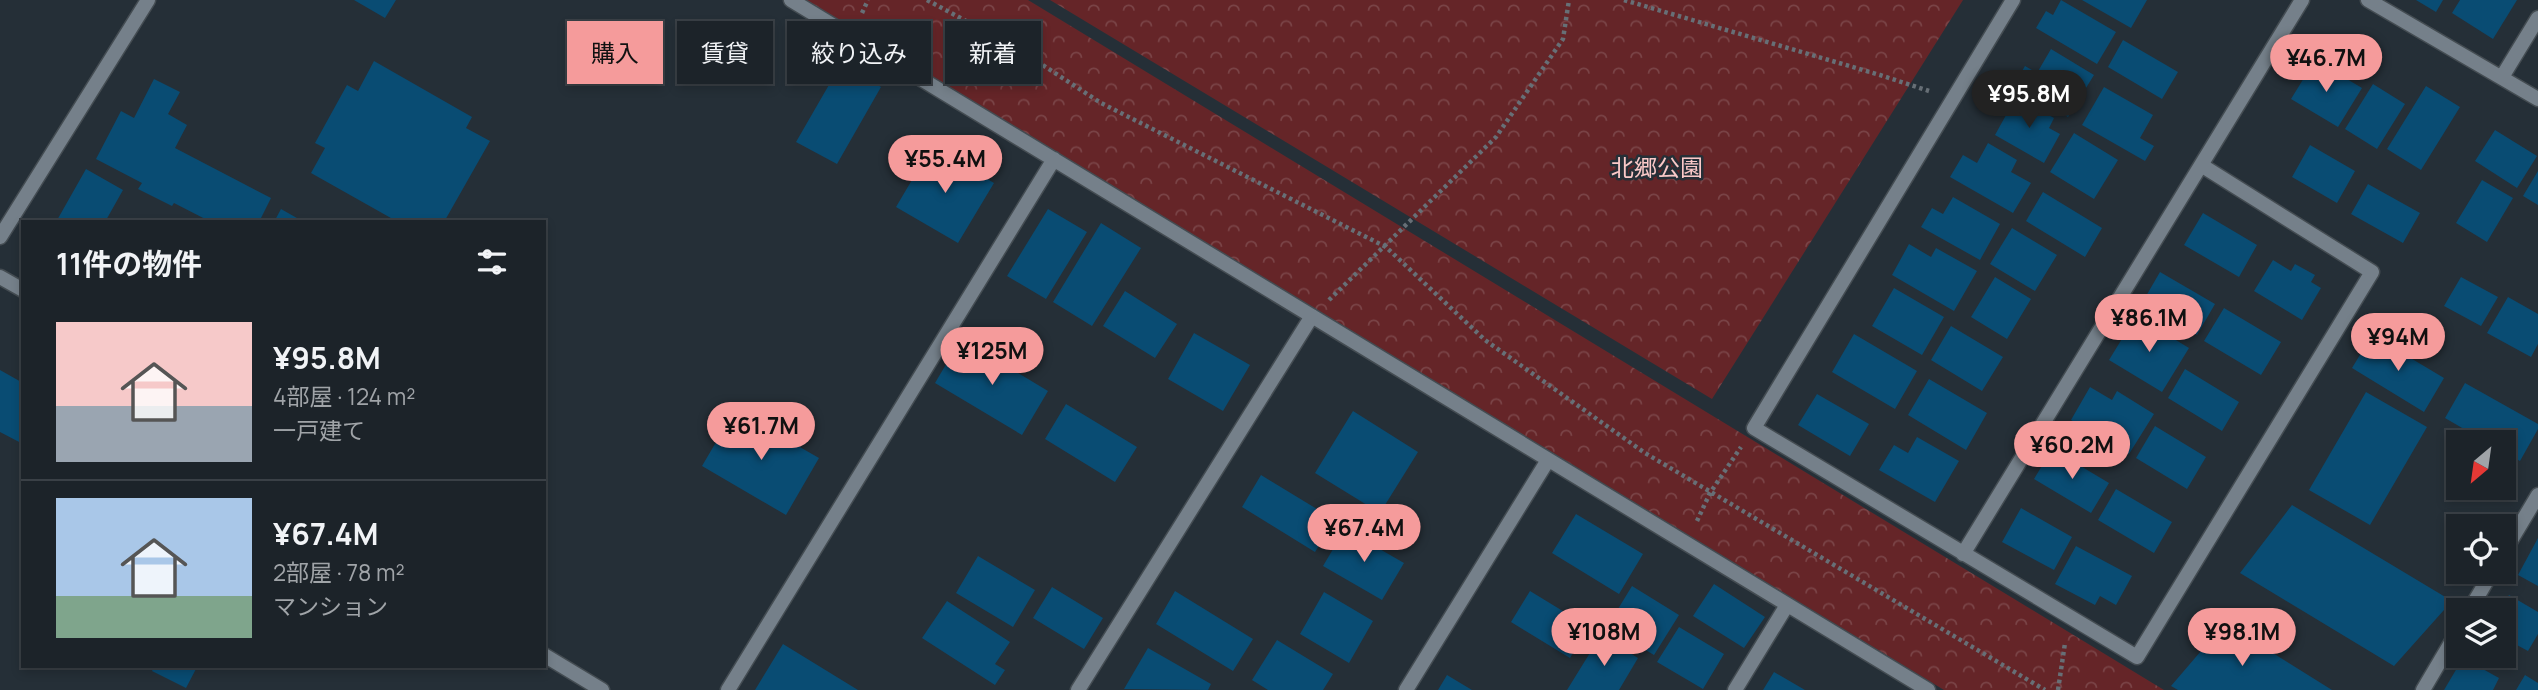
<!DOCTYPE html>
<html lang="ja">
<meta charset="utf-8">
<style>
body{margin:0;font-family:Manrope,"Noto Sans JP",sans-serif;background:#252b31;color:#f1f3f6;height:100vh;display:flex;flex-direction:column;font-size:26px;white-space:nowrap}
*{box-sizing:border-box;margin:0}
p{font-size:23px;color:#a0a4a8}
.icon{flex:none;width:38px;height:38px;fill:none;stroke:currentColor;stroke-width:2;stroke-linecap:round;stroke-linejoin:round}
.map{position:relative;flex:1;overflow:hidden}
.side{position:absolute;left:21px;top:220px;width:525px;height:448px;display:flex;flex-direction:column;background:#1c2329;border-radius:0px;box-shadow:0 4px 10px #0003,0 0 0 2px #3a4046}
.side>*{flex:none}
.guide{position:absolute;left:567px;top:21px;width:665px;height:63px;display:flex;gap:14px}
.needle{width:46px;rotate:209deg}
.controls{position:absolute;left:2446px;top:430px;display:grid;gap:14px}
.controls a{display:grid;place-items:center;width:70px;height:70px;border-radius:0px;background:#1c2329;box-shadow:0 4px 10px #0003,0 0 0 2px #3a4046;font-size:35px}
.price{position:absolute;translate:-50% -60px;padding:0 16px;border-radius:24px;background:#f59b9b;color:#111;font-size:23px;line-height:46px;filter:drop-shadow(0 2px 4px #0008)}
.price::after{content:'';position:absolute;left:50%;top:42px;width:21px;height:16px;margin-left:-10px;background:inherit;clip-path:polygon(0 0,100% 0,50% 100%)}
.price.on{background:#222;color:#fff}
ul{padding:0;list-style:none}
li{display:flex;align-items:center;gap:21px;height:175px;padding:0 35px}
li+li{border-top:2px solid #3a4046}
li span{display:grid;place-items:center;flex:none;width:196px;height:140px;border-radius:0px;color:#555}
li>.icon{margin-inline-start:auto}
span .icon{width:84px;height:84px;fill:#fffc;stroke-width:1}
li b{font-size:30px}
h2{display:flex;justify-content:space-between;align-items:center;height:84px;padding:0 35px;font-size:30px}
.chip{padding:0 24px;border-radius:0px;background:#1c2329;box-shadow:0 4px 10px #0003,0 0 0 2px #3a4046;font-size:24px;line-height:63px}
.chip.on{background:#f59b9b;color:#111}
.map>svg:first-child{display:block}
.park{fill:url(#park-crowns)}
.building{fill:#094c73}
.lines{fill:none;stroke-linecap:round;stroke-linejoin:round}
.service-casing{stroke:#444c52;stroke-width:17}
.minor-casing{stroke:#444c52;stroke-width:17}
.tertiary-casing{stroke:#444c52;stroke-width:17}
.path{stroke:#676f76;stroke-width:4.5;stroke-dasharray:3.5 3.5;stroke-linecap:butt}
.service{stroke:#75808a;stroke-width:14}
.minor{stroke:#75808a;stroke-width:14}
.tertiary{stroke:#75808a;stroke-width:14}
.labels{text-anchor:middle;stroke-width:5;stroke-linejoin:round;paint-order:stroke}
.park-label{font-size:23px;fill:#fbc9c8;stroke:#252f37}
</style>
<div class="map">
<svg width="2538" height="690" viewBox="0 0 2538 690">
<defs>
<pattern id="park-crowns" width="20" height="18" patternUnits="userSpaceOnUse" patternTransform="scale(1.75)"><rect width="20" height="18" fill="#652528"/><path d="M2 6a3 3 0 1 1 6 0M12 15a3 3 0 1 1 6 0" fill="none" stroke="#7a4447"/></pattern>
</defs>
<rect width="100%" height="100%" fill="#252f37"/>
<path class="park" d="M 806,0 L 1028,0 L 2164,690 L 1944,690 Z
M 1050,0 L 1963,0 L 1712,399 Z"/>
<path class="building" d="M 354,0 L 396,0 L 385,18 Z
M 2061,0 L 2116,32 L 2097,64 L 2036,28 L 2046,11 L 2053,15 Z
M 2082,0 L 2147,0 L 2131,28 Z
M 2416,0 L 2443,0 L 2436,12 Z
M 2460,0 L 2517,0 L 2493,39 L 2452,13 Z
M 2123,40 L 2178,72 L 2162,99 L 2108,67 Z
M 2051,49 L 2094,75 L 2068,117 L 2014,85 L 2025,66 L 2037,73 Z
M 2315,60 L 2362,88 L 2338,127 L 2291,99 Z
M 374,61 L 472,117 L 466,128 L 490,141 L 444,222 L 398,222 L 311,173 L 325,148 L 315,143 L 347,85 L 358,91 Z
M 841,64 L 881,87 L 837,164 L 796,142 Z
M 154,79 L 180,92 L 168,114 L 187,125 L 175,148 L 271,198 L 259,222 L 211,222 L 174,203 L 172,206 L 138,189 L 142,183 L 96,159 L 121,111 L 134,118 Z
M 2373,84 L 2405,104 L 2377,149 L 2345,129 Z
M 2426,86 L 2460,107 L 2421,170 L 2387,149 Z
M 2104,87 L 2153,115 L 2140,138 L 2154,146 L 2145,161 L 2082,125 Z
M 2016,97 L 2054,118 L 2049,128 L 2060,134 L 2044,163 L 1995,135 Z
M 2495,130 L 2537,156 L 2517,188 L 2475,161 Z
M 2074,133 L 2118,160 L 2094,199 L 2050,172 Z
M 1988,143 L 2017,160 L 2011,172 L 2031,183 L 2013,213 L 1950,177 L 1963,155 L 1977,163 Z
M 2310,145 L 2355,171 L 2337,203 L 2292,177 Z
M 932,146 L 994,183 L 958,243 L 896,207 Z
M 86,169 L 123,190 L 105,222 L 56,222 Z
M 2538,171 L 2538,205 L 2523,196 Z
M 2482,180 L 2513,198 L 2487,242 L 2456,223 Z
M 2368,184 L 2420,213 L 2403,243 L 2351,214 Z
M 2043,192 L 2102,228 L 2085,257 L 2026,221 Z
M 1953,197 L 2000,224 L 1980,260 L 1921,227 L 1932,208 L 1943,214 Z
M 281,209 L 304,222 L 274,222 Z
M 1048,209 L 1087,232 L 1046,299 L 1007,276 Z
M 2203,213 L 2257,245 L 2239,277 L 2184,245 Z
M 1101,223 L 1141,248 L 1092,326 L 1053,302 Z
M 2012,228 L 2057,255 L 2035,291 L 1990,264 Z
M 1909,244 L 1931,257 L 1936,248 L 1977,271 L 1954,311 L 1892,275 Z
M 2273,260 L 2291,271 L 2295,264 L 2315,275 L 2311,282 L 2321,288 L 2302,320 L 2254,291 Z
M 2160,272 L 2215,304 L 2197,335 L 2142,303 Z
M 1995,277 L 2031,299 L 2007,339 L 1971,317 Z
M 2461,277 L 2498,297 L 2481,326 L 2444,306 Z
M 1894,288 L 1944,317 L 1922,355 L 1872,326 Z
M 1125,291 L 1177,324 L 1155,358 L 1103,326 Z
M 2508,297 L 2538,314 L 2538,344 L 2531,357 L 2487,333 Z
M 2224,308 L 2281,342 L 2261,375 L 2204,341 Z
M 2136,316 L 2189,348 L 2162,392 L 2109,360 Z
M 1951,326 L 2003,357 L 1982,391 L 1931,360 Z
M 1194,333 L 1250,365 L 1223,411 L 1168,379 Z
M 1854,334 L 1917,371 L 1895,409 L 1832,372 Z
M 2372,335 L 2444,378 L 2424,412 L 2352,368 Z
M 961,339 L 1048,391 L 1022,435 L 935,383 Z
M 2185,369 L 2239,402 L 2222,431 L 2168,398 Z
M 0,370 L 23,383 L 23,444 L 0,432 Z
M 1929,379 L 1987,413 L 1966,450 L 1908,415 Z
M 2465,383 L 2538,424 L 2538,429 L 2520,461 L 2504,452 L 2504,443 L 2488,443 L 2445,418 Z
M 2090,387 L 2112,400 L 2117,391 L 2154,414 L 2129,454 L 2071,420 Z
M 2366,392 L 2427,427 L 2370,525 L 2309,490 Z
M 1817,394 L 1869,424 L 1850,456 L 1798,425 Z
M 1066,404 L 1137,447 L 1115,482 L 1045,439 Z
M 735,410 L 819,458 L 786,515 L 702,466 Z
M 1353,411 L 1418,452 L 1380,513 L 1315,473 Z
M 2155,426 L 2206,457 L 2187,489 L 2136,458 Z
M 1917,437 L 1959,461 L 1935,502 L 1879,470 L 1894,445 L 1908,453 Z
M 2052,449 L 2109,483 L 2091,513 L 2034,479 Z
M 1261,475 L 1335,520 L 1315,552 L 1242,507 Z
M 2116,489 L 2172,522 L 2154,553 L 2098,520 Z
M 2292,505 L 2452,601 L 2394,666 L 2240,573 Z
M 2021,508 L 2072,537 L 2054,570 L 2002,542 Z
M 1576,514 L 1643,554 L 1619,594 L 1552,553 Z
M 1345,529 L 1404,563 L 1382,600 L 1323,566 Z
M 2538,538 L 2538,586 L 2518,575 Z
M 2076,546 L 2132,576 L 2116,605 L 2100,596 L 2095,605 L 2055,584 Z
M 978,556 L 1035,590 L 1013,627 L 956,593 Z
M 1714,584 L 1765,617 L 1744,648 L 1693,616 Z
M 1632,586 L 1679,615 L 1654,655 L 1607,627 Z
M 1052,587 L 1103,618 L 1084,649 L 1033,618 Z
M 1175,591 L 1253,639 L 1233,671 L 1156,624 Z
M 1530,591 L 1589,627 L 1570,658 L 1511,622 Z
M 1324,592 L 1373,621 L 1349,663 L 1300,634 Z
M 2509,595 L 2538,612 L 2538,634 L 2528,651 L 2504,638 L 2504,611 L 2500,611 Z
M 947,601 L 1010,642 L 995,664 L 1005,670 L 995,685 L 922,638 Z
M 2225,623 L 2332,690 L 2178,690 L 2171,686 Z
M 1679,627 L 1724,654 L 1703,689 L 1657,662 Z
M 1601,635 L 1638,658 L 1619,690 L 1567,690 Z
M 1277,640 L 1333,674 L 1323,690 L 1268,690 L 1252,680 Z
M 783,644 L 858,690 L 755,690 Z
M 1148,648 L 1211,684 L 1208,690 L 1124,689 Z
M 2463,658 L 2499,678 L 2493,690 L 2444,690 Z
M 154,667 L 197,667 L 186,688 L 152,671 Z
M 1774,672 L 1805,690 L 1763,690 Z
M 1447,675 L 1472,690 L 1438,690 Z
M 2525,675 L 2538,683 L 2538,690 L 2516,690 Z"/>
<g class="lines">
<g class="service-casing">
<path id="service" d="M 0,277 L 23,290"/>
</g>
<g class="minor-casing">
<path id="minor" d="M 791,0 L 1928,690
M 2013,0 L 1754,428 L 2137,657 L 2372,272 L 2201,165
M 2368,0 L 2538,99
M 2502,77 L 2538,18
M 2504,552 L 2538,495
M 1963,554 L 2302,0
M 2469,611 L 2492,572
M 544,655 L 602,690
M 728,690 L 1054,159
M 1078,690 L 1312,316
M 1406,690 L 1548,460
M 1735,690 L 1787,605
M 2423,690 L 2459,629"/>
</g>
<g class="tertiary-casing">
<path id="tertiary" d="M 0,237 L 148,0"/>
</g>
<path class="path" d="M 927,0 L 1018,49 L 1101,103 L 1386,247 L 1485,340 L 1645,453 L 2045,690
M 1624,0 L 1880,75 L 1929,91
M 862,13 L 868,0
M 1329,300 L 1496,137 L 1563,39 L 1569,0
M 1697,521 L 1710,493 L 1741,447
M 2058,690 L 2065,643"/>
<use href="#service" class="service"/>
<use href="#minor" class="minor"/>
<use href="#tertiary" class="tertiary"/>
</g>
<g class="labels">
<g class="park-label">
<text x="1657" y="176">北郷公園</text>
</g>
</g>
</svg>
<div class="controls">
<a><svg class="needle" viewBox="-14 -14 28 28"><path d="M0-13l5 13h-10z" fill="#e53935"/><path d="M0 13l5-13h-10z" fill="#a0a4a8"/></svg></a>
<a><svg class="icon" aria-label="locate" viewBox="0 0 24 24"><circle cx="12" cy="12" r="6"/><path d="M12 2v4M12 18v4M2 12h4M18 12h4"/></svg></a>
<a><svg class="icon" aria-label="layers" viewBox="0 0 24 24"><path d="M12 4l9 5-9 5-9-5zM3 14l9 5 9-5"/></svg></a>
</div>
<b class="price" style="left:2326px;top:94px">¥46.7M</b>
<b class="price on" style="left:2029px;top:130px">¥95.8M</b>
<b class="price" style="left:945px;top:195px">¥55.4M</b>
<b class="price" style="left:2149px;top:354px">¥86.1M</b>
<b class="price" style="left:2398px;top:373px">¥94M</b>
<b class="price" style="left:992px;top:387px">¥125M</b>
<b class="price" style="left:761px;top:462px">¥61.7M</b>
<b class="price" style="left:2072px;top:481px">¥60.2M</b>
<b class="price" style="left:1364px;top:564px">¥67.4M</b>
<b class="price" style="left:1604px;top:668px">¥108M</b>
<b class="price" style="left:2242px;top:668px">¥98.1M</b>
<div class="guide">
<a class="chip on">購入</a>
<a class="chip">賃貸</a>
<a class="chip">絞り込み</a>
<a class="chip">新着</a>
</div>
<section class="side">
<h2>11件の物件<svg class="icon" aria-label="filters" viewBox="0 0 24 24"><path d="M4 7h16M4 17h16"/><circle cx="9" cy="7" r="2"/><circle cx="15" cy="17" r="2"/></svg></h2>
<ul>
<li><span style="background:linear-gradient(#f6c9c9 60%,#9aa5b1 0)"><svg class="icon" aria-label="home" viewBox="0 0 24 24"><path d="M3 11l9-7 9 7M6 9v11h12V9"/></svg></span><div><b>¥95.8M</b><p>4部屋 · 124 m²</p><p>一戸建て</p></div></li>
<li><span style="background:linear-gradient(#a9c7e8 70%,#7fa58c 0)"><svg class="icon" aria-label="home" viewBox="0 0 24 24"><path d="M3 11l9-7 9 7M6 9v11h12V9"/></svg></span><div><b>¥67.4M</b><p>2部屋 · 78 m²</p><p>マンション</p></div></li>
</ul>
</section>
</div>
